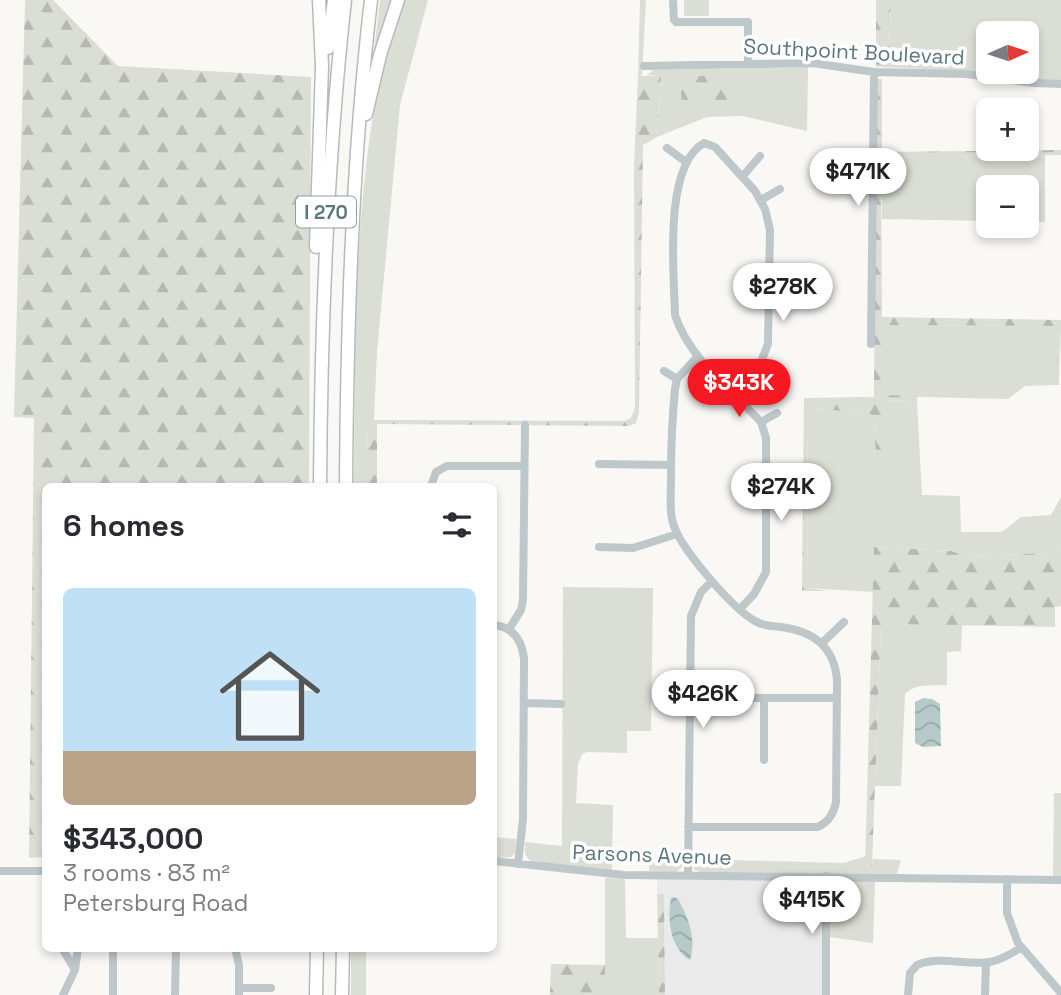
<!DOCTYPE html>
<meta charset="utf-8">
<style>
body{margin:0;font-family:"Space Grotesk",sans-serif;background:#f2f2f3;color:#2b2b33;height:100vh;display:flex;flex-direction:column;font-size:26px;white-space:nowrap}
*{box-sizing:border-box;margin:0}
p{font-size:23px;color:#7c7c81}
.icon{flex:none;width:38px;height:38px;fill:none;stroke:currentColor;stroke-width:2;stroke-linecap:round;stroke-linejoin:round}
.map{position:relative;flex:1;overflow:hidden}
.side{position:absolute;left:42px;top:483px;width:455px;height:469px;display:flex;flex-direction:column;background:#fff;border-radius:10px;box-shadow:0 4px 10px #0003}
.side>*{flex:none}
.needle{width:46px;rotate:87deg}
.tools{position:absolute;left:976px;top:21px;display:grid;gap:14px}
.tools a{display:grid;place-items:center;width:63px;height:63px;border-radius:10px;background:#fff;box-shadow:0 4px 10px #0003;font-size:35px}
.price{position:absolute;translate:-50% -60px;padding:0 16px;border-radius:24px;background:#fff;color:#222;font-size:23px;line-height:46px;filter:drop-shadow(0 2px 4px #0008)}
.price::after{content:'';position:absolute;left:50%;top:42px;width:21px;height:16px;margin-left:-10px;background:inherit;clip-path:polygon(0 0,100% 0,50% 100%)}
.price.active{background:#f61822;color:#fff}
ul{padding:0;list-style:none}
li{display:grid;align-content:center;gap:14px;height:371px;padding:0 21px}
li span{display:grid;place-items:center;height:217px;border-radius:10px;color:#555}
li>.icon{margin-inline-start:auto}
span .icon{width:126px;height:126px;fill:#fffc;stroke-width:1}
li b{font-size:30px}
h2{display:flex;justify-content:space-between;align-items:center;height:84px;padding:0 21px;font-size:30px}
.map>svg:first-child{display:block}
.built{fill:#e9eae9}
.green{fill:#daded4;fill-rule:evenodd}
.forest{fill:url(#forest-firs)}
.water{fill:url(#water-waves)}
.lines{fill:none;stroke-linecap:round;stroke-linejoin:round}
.highway-casing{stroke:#b4bbbd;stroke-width:15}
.minor{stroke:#bec7c9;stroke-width:8}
.highway{stroke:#fff;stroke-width:12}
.labels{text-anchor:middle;stroke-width:7;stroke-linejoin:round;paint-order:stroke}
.shield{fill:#fff;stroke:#8da0a5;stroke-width:2}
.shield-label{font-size:19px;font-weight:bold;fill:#5c787e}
.street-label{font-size:21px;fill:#5c787e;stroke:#fff}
</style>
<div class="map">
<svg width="1061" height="995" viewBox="0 0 1061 995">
<defs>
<pattern id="forest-firs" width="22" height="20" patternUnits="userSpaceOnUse" patternTransform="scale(1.75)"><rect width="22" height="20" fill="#daded4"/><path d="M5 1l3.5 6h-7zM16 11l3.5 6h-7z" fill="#b4b9b1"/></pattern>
<pattern id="water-waves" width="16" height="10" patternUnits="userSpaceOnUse" patternTransform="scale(1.75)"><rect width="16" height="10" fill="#b6caca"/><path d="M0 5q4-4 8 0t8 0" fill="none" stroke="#97a9a9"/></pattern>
</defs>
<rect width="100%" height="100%" fill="#f9f8f5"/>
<path class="built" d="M 657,879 L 818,880 L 822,883 L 824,995 L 665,995 L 664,894 L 657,894 Z"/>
<path class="green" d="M 380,0 L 396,0 L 372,69 Z
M 402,0 L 428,0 L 400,105 L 377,352 L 374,420 L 368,420 L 367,458 L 362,470 L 362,486 L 354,486 C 355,346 353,204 382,67 C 387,44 395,22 402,0 Z
M 640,0 L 646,0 L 642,75 L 638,76 Z
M 684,0 L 709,0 L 709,16 L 684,16 Z
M 891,0 L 1061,0 L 1061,80 L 1034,80 L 970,71 L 881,67 L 889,51 ZM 989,33 L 1027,33 L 1027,72 L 989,72 Z
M 808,67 L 807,131 L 743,116 L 707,117 L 657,137 L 661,76 L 647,75 L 654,70 Z
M 1045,155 L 1045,222 L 1027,222 L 1027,187 L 989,187 L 989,221 L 882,219 L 881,158 Z
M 882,325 L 1060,326 L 1059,385 L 1025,386 L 1008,399 L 882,396 Z
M 881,401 L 917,402 L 922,495 L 960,496 L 961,532 L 1002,532 L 1021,517 L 1051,515 L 1061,497 L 1061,547 L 1051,553 L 965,556 L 951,551 L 874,547 L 874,592 L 807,588 L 808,417 L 816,409 L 869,413 L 874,418 L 876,460 L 881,460 Z
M 563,587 L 653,588 L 651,731 L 627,731 L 627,753 L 587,752 L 582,754 L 578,764 L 576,803 L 613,805 L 612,870 L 540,863 L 529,860 L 525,854 L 525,842 L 562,846 Z
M 881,624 L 962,625 L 961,651 L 947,652 L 947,685 C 931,686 916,683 905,694 L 901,786 L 875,786 Z
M 1054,793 L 1061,793 L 1061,877 L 1053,876 Z
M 494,837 L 516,839 L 515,853 L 511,857 L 494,858 Z
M 866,856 L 866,867 L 872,866 L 873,859 L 901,860 L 897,874 L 700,872 L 694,869 L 693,859 L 844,863 Z
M 649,857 L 683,858 L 682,867 L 676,872 L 649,871 Z
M 605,878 L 625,879 L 626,938 L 658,938 L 659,995 L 605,995 Z
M 844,880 L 875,881 L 873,943 L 829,937 L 831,885 Z
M 351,949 L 366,949 L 366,995 L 351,995 Z"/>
<path class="forest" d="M 25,0 L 53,0 L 118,66 L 311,77 L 309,486 L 46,486 L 46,857 L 29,858 L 34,418 L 14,417 Z
M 876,0 L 891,0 L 889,51 L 881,67 L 876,67 Z
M 638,76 L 661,76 L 657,137 L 643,145 L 639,412 L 636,423 L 629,426 L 377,424 L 377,486 L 362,486 L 362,470 L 367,458 L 368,420 L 624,421 L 631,418 L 635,408 L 634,166 Z
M 679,76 L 734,76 L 734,101 L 682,101 Z
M 876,79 L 882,79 L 882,152 L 1061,150 L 1061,155 L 881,158 L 882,317 L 1061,320 L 1061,366 L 1060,326 L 882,325 L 882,395 L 917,396 L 917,402 L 881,401 L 882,460 L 876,460 L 874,418 L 869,413 L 817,409 L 808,417 L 807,588 L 830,591 L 802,591 L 804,398 L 874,397 Z
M 874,547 L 951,551 L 966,556 L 1051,553 L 1061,547 L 1061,606 L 1055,607 L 1055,627 L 881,624 L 872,866 L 865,867 Z
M 657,894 L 664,894 L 665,995 L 659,995 Z
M 551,964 L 605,965 L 605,995 L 550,995 Z"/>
<path class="water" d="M 923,698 L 932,699 L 940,704 L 941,746 L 923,747 L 915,743 L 915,702 Z
M 674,897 L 678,899 C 688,917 697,939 690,960 C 670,948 667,919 671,898 Z"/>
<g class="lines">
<g class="highway-casing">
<path id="highway" d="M 328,48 L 334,0
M 366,114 L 380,55 L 398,0
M 316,247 L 322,66 L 319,0
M 320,486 C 321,323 327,162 345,0
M 346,486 C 347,324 352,162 371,0
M 316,995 L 317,948
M 342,995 L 343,948"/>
</g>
<path class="minor" d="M 673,0 L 674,20 L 676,22 L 748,22 L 748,63
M 644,66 L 812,63 L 874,72 L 966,74 L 1033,83 L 1061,84
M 667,148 L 686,162
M 742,177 L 760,156
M 761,200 L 780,189
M 871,344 L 874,72
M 664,371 L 677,379
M 737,396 L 755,377 L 768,344 L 770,230 L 765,209 L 755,191 L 715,147 L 704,143 C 663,166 674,273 675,315 C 688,357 732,391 761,422 L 766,438 L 766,572 L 754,594 L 740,609
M 761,422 L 777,413
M 599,464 L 671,465
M 431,486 L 436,472 L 447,466 L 524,466
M 599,547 L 633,548 L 677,534
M 494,625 C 513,627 522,640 524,659 L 523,819 L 518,864
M 509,629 L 521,610 L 523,600 L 525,425
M 823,642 L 844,622
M 689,698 L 837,698
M 764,698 L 764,760
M 524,703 L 561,704
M 688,827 L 818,827 C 829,821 833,815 836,802 L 837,680 C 834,646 813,631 781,627 C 772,626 763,626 755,621 C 733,609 679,547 673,523 C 669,510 671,494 671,480 C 671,450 672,419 675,389 L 677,379 L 698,356
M 494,861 L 624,875 L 1061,880
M 0,871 L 46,871
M 688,875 L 691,616 L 701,592 L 712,581
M 1007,879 L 1007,913 L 1018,943 L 1061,993
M 62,948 L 75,970
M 235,948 L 239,965 L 239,995
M 239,988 L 271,988
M 63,995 L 75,970 L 78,948
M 113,995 L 113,948
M 175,995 L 176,948
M 826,995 L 826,876
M 908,995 L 910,973 L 917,965 C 939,955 966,966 990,962 C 1001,960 1011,954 1020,948
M 985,995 L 986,963"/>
<use href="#highway" class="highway"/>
</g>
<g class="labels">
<rect class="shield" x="296" y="196.5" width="60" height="31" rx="5"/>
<g class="shield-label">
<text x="326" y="219">I 270</text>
</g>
<g class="street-label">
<text transform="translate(854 52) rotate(3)" y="7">Southpoint Boulevard</text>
<text transform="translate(652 855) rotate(2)" y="7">Parsons Avenue</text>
</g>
</g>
</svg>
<div class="tools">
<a><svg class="needle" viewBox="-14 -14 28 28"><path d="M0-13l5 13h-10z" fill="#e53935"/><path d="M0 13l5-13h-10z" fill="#7c7c81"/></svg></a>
<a>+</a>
<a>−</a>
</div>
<b class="price" style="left:858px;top:208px">$471K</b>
<b class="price" style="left:783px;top:323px">$278K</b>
<b class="price active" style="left:739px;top:419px">$343K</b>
<b class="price" style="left:781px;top:523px">$274K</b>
<b class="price" style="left:703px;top:730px">$426K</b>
<b class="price" style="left:812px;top:936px">$415K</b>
<section class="side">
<h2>6 homes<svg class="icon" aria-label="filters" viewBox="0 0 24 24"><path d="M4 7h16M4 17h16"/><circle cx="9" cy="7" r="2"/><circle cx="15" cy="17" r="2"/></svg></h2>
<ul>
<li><span style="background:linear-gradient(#bfe0f5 75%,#b9a48a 0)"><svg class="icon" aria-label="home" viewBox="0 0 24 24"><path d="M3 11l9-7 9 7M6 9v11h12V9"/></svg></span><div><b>$343,000</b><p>3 rooms · 83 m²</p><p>Petersburg Road</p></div></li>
</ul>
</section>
</div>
